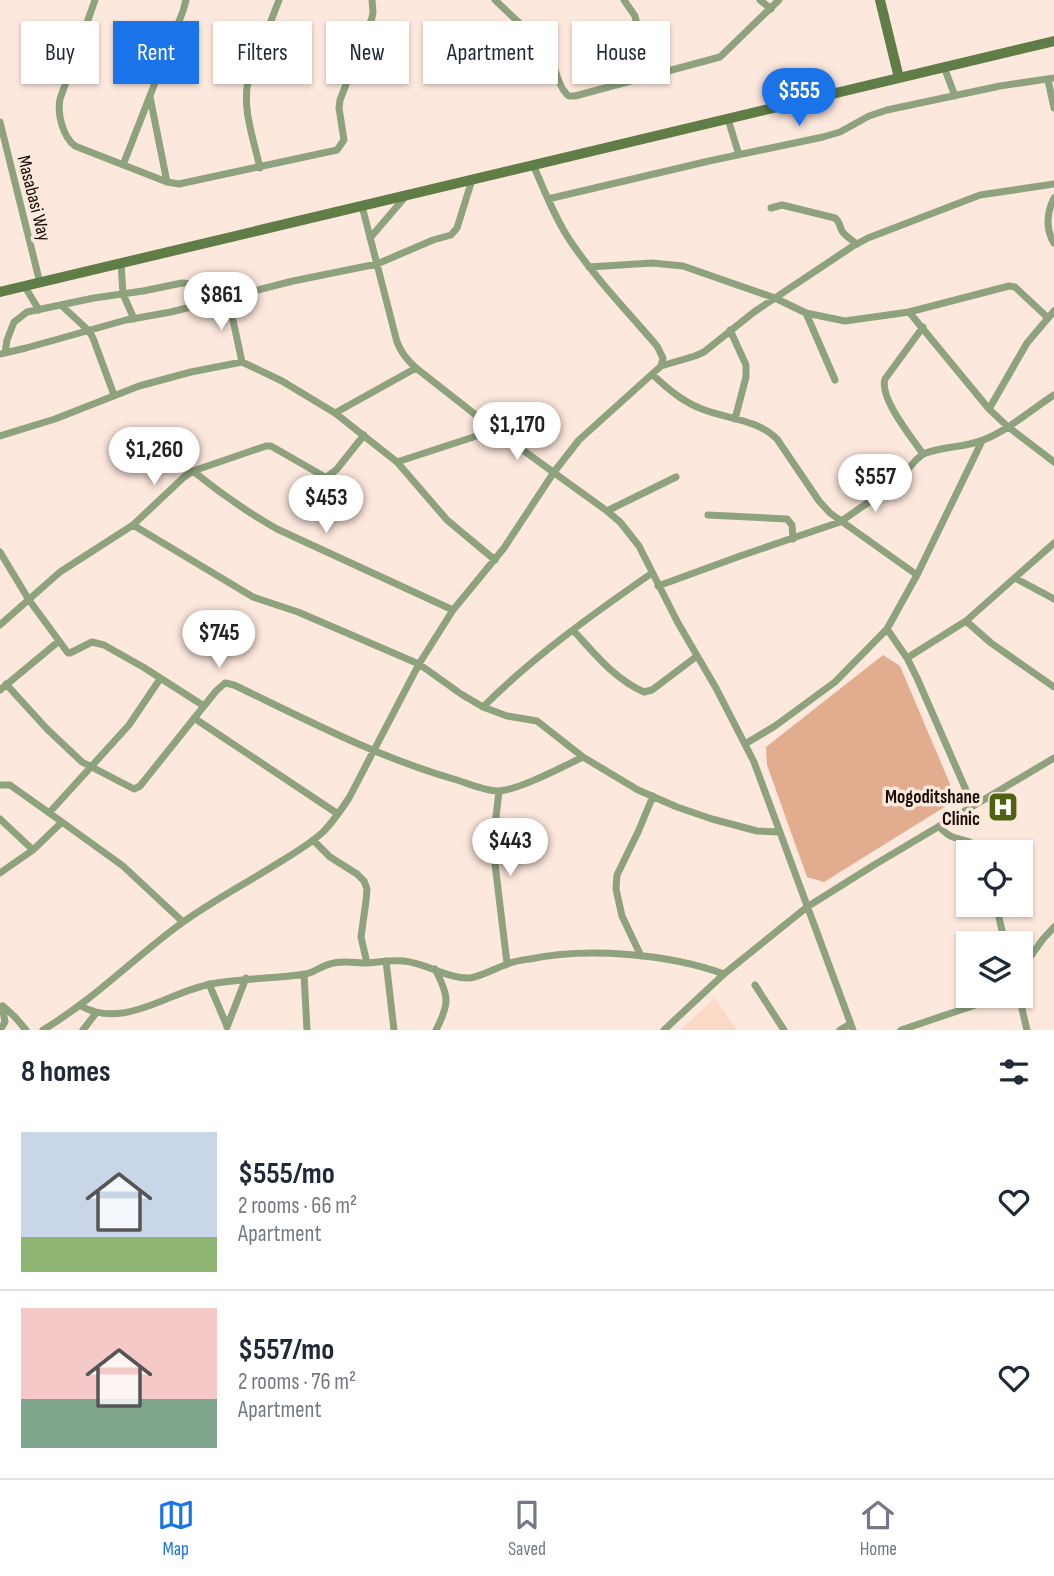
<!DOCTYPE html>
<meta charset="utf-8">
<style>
body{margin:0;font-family:"Sofia Sans Condensed",sans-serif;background:#f6f6f7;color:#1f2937;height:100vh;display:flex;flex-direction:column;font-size:26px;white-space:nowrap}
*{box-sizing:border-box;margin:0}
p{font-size:23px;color:#747a83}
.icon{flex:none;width:38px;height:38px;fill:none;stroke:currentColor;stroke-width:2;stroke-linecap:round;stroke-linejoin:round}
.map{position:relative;height:1030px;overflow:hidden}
.details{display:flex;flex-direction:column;background:#fff;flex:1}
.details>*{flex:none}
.hud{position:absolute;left:21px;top:21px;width:700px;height:63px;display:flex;gap:14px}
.tools{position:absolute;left:956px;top:840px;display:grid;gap:14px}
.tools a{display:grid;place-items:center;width:77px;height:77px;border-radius:0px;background:#fff;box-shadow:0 2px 5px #0004;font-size:35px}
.price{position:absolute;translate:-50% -60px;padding:0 16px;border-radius:24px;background:#fff;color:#222;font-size:23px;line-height:46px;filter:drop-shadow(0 2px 4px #0008)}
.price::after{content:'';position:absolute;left:50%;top:42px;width:21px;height:16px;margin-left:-10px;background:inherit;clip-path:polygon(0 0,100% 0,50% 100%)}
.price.selected{background:#1a73e8;color:#fff}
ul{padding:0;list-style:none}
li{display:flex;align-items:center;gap:21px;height:175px;padding:0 21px}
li+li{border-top:2px solid #e0e1e3}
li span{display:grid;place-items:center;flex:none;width:196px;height:140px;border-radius:0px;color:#555}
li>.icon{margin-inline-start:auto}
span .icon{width:84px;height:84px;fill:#fffc;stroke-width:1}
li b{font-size:30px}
h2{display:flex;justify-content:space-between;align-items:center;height:84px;padding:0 21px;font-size:30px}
.chip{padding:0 24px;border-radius:0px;background:#fff;box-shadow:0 2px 5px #0004;font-size:24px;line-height:63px}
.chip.selected{background:#1a73e8;color:#fff}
.dock{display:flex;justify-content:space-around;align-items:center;height:98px;border-top:2px solid #e0e1e3;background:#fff;font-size:19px;color:#747a83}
.dock a{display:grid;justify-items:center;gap:4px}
.dock .selected{color:#1a73e8}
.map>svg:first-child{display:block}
.built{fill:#fad9c7}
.green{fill:#e2ac8e}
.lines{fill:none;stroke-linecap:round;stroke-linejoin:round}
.street{stroke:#8ea27e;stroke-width:7}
.secondary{stroke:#607d47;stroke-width:10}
.labels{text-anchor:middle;stroke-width:7;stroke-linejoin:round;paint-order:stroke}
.street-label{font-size:19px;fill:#180d07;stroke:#fde8dd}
.poi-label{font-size:19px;font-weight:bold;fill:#180d07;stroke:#fde8dd;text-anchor:end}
</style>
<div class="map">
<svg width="1054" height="1030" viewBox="0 0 1054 1030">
<rect width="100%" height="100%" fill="#fde8dd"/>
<path class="built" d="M 715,998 L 737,1030 L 680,1030 Z"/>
<path class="green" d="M 883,655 L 900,666 L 950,784 L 951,803 L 824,882 L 807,877 L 767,765 L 766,747 Z"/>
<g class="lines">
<path class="street" d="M 95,0 L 60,99 C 57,114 63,137 75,146 L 167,182 L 179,184 L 337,150 L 344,140 L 339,108 L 340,100 L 372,18 L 373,12 L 372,0
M 495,0 L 547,49 C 554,61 557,84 565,92 C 568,97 570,96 575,96 L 720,57 L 779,0
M 624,0 L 635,16 L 649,76
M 760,0 L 771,9
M 944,67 L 955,96
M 1048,80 L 1054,108
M 150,97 L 167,182
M 728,119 L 739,155
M 0,122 L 40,283
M 123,165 L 183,11 L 186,0
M 260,168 C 254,140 242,110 248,81 L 279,0
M 1054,198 C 1047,212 1045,229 1054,243
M 548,199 L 709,161 L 823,137 L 840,132 L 869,116 L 887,110 L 1000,86 L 1054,78
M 362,206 L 397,342 C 401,353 407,360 416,368 L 495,430 L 607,511 L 620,522 L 639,546 L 678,623 L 716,688 L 754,762 L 853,1030
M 771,208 L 782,205 L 835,218 C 840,222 839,225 842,231 C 845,236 852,240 857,244
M 370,238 L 406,196
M 121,263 L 123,294 L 134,319
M 589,267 L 652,263 L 683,266 L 775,298 L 806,313 L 845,321 L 909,312 L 1009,286 L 1015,287 L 1047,317
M 25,287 L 39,310
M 228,297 L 242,362
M 61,305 L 89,331 L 93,338 L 114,395
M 909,312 L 989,409 L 1007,426 L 1054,462
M 806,313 L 835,380
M 730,330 L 746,365 L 746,377 L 735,419
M 5,353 L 7,340 L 14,322 L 27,312 L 94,298 L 143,291 L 182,283 L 193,284 L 220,299
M 0,354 L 26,348 L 126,320 L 171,312 L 293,281 L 377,264 L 433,240 L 451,235 L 457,228 L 472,180
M 661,366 L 695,356 L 704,352 L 754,312 L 853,246 L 868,238 L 980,195 L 1054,184
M 653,375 C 668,389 683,402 702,409 C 727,419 757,419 777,439 L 819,501 L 830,513 L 917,575
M 989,409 L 1027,343 L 1054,311
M 335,413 L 416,368
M 0,436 L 55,419 L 139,386 L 191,372 L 242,362 L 282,381 L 335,413 L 397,462 L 495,430
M 923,454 C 942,446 964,448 983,440 C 1007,431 1032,409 1054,395
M 397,462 L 447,520 L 495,560
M 193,471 C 220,493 247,512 277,529 L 453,610
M 607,511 L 676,477
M 708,515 L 787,519 L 792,525 L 793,539
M 133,525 L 253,597 L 298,612 L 419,664 L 461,694 L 483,707 L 507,716 L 537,721 L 583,757 L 638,790 L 677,807 L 712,819 L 757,831 L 780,832
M 0,552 L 29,600 L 68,653 L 70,653 L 92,642 L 104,645 L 143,667 L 204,706
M 1015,578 L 1054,599
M 658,586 L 743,555 L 840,522 L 879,495 L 902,476 L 916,460 L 923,454 C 912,438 879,398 885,379 L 923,327
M 966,621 L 991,643 L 1054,687
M 0,625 L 60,572 L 133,525 L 184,477 L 193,471 L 266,446 L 271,446 L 325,477 L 327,477 L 337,469 L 364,435
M 887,629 L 907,658 L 917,678 L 973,806
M 573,630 C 594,653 614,679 644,692 L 652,690 L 697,656
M 907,658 L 966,621 L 1054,543
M 6,684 L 47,729 L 82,762 L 134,789 L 140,786 L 216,691 L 225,683 L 234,685 C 307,720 379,758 457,780 C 469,784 485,791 498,791 C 517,791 564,766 583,757
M 0,690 L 59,641
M 483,707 C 534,656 593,614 652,573
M 194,718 L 338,814
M 745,744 L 775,726 L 835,682 L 887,629 L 917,575 L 982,441
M 0,785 L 10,785 L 62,822
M 499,791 L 496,817 L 495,864 L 507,963
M 49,813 L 129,725 L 160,679
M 0,819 L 33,850
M 939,826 C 954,846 968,833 981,852
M 313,840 L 330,857 L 357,874 L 364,881 L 367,889 L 366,901 L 361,937 L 367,963
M 0,873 L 33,850 L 62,822 L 123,866 L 183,922
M 996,905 L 1005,943
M 641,956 L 622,916 L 616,889 L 617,875 L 638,832 L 653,796
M 386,961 L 394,1030
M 435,969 C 449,996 450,1003 436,1030
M 1020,971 L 1043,939 L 1054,927
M 304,974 L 307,1030
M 209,984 L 227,1026
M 755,985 L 784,1030
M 1019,996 L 1027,1030
M 3,1006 L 15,1017 L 26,1030
M 81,1006 C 124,1030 168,992 211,984 C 242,978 274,979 306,974 C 315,972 321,966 330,964 C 341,960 355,963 367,963 C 379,962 391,960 404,961 C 426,963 448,979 470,978 C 482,976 494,969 505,965 C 513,961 522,960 530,959 C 588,947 669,954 724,974
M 227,1027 L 246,978
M 0,1030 L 5,1022 L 2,1006
M 43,1030 C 93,1000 133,959 179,925 C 209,903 243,885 275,865 C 291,855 309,845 323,832 C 333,822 341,810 349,798 L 419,664 L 453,610 L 504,548 L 554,472 L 579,440 L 661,366 L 663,358 L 657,346 C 628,312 596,279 571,242 C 555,219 545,191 533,165
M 83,1030 L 96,1013
M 664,1030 L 724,974 L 807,907 L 874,865 L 1054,758
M 840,1030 L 850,1024
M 901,1030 L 1002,996"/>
<path class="secondary" d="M 880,0 L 899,78
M 0,292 L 1054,41"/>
</g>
<defs>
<g id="hospital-square" transform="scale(1.575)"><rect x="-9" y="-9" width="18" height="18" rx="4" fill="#4d6310" stroke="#fde8dd"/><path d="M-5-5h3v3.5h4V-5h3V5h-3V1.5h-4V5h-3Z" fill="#fff"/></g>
</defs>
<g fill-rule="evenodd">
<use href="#hospital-square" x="1003" y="807"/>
</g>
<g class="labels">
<g class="street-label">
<text transform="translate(35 198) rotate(76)" y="7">Masabasi Way</text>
</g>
<g class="poi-label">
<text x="980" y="803">Mogoditshane<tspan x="980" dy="22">Clinic</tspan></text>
</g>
</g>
</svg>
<div class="tools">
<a><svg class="icon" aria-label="locate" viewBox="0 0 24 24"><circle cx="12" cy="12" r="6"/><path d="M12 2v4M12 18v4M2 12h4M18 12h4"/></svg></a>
<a><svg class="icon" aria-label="layers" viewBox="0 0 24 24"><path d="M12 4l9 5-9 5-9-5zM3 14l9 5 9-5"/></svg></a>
</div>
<b class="price selected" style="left:799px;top:128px">$555</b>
<b class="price" style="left:221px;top:332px">$861</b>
<b class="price" style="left:517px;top:462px">$1,170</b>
<b class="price" style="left:154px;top:487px">$1,260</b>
<b class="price" style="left:875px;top:514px">$557</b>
<b class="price" style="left:326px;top:535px">$453</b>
<b class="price" style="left:219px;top:670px">$745</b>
<b class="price" style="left:510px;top:878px">$443</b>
<div class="hud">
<a class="chip">Buy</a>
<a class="chip selected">Rent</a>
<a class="chip">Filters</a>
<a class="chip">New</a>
<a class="chip">Apartment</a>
<a class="chip">House</a>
</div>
</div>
<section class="details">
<h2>8 homes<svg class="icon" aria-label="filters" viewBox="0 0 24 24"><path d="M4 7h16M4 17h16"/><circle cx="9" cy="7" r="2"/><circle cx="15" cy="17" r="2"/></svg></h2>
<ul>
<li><span style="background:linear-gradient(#c9d6e8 75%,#8fb573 0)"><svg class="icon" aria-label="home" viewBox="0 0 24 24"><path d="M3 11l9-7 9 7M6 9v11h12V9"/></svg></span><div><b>$555/mo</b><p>2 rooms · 66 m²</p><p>Apartment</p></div><svg class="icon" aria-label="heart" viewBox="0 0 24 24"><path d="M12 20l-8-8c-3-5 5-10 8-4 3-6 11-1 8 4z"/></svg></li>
<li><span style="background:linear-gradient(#f6c9c9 65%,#7fa58c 0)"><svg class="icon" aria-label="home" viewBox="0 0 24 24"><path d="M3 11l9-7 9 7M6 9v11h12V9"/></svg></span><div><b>$557/mo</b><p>2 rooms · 76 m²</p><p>Apartment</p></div><svg class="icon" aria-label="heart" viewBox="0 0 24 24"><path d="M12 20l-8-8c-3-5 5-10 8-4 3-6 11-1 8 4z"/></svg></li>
</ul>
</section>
<nav class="dock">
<a class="selected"><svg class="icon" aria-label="map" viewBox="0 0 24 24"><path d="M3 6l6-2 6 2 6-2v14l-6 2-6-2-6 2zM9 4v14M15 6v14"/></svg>Map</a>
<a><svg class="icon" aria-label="saved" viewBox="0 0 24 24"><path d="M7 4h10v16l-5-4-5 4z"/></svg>Saved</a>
<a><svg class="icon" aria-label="home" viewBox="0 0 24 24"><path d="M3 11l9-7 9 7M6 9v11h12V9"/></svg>Home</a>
</nav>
